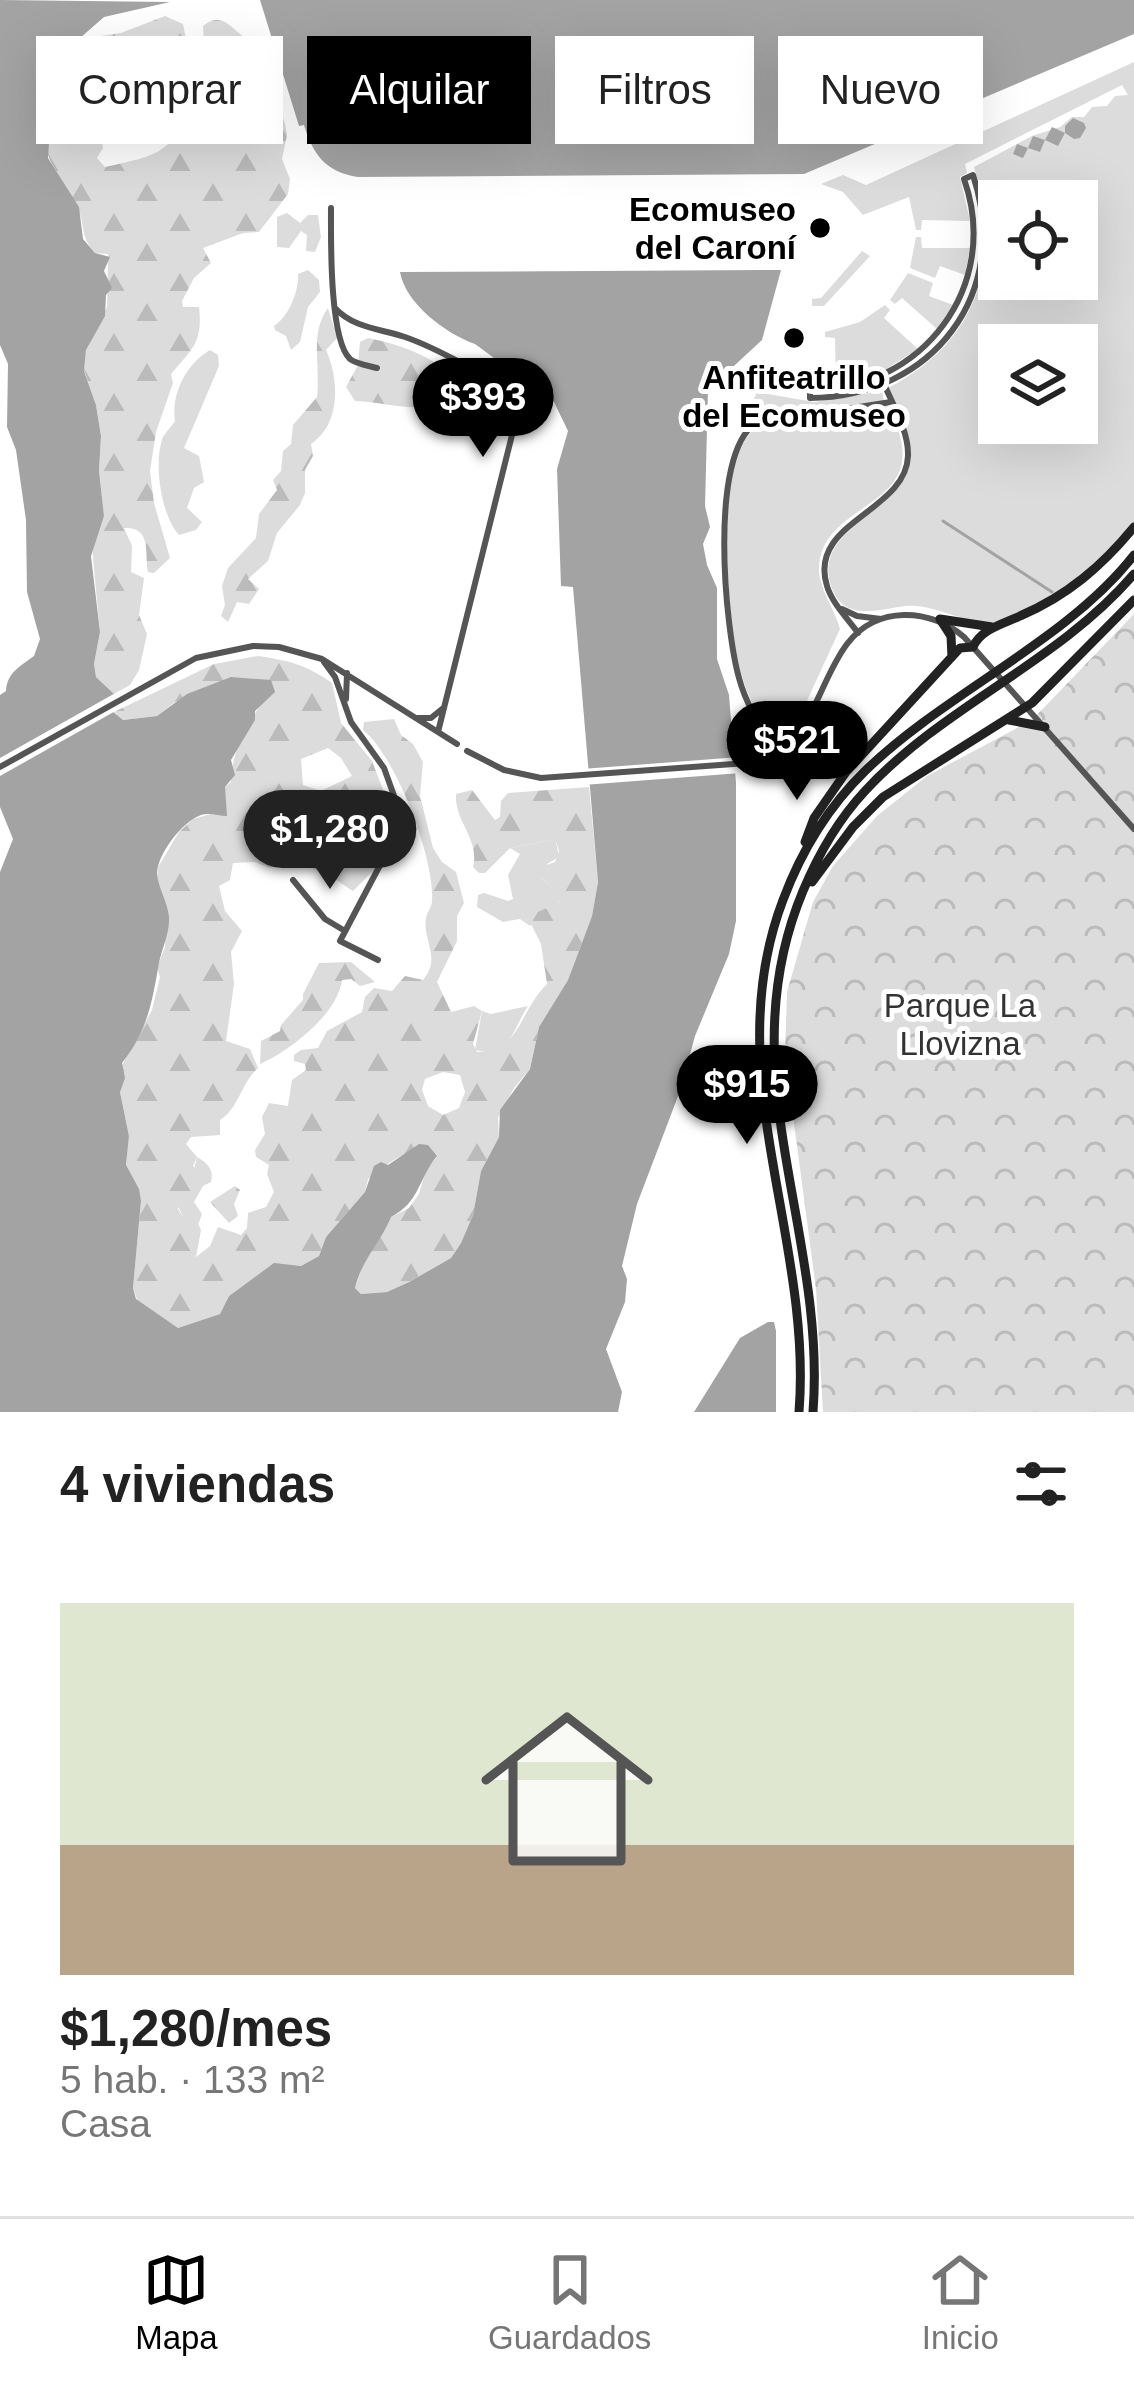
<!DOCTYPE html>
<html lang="es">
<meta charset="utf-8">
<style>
body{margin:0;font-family:Arial,sans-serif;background:#f6f6f6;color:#222;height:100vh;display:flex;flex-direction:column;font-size:45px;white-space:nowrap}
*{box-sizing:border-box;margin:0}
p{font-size:39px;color:#767676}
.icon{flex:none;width:66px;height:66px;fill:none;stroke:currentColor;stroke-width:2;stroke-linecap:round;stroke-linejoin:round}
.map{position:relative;height:1412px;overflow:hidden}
.sheet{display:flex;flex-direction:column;background:#fff;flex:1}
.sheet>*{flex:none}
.guide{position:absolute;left:36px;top:36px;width:1062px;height:108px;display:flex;gap:24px}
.buttons{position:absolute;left:978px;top:180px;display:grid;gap:24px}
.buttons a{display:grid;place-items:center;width:120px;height:120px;border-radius:0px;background:#fff;box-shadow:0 12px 48px #0002;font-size:60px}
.price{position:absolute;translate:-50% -102px;padding:0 27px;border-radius:42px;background:#000;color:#fff;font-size:39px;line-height:78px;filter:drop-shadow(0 3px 6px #0008)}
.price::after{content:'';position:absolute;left:50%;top:72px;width:36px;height:27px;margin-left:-18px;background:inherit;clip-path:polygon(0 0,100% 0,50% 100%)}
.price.on{background:#222;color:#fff}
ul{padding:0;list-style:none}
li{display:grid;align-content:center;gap:24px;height:636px;padding:0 60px}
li+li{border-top:3px solid #e0e0e0}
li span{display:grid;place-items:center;height:372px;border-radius:0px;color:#555}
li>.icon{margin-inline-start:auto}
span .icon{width:216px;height:216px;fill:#fffc;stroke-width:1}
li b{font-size:51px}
h2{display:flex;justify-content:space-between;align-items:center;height:144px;padding:0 60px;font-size:51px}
.tag{padding:0 42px;border-radius:0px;background:#fff;box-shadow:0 12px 48px #0002;font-size:42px;line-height:108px}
.tag.on{background:#000;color:#fff}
.dock{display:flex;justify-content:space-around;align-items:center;height:168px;border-top:3px solid #e0e0e0;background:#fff;font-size:33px;color:#767676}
.dock a{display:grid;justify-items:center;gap:6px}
.dock .on{color:#000}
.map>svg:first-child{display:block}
.green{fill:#dcdcdc;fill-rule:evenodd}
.forest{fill:url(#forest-firs);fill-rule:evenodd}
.park{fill:url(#park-crowns)}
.water{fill:#a3a3a3}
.pier{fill:#fff}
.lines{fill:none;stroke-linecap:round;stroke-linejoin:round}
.stream{stroke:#a3a3a3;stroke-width:3}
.minor{stroke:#555;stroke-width:6}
.secondary{stroke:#222;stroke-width:9}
.poi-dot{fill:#000;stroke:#fff;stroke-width:4.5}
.labels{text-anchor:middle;stroke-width:10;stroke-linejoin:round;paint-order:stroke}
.poi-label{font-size:33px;font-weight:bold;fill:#000;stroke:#fff;text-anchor:end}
.park-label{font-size:33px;fill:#333;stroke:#fff}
</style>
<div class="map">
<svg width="1134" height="1412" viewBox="0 0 1134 1412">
<defs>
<pattern id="forest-firs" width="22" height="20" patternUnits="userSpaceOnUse" patternTransform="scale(3)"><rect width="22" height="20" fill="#dcdcdc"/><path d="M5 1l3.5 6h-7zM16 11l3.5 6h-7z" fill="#bbb"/></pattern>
<pattern id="park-crowns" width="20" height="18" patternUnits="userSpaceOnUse" patternTransform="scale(3)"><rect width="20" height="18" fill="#dcdcdc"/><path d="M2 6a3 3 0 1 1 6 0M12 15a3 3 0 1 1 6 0" fill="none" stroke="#bbb"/></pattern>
</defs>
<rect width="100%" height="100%" fill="#fff"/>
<path class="green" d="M 1134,62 L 1134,523 C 1095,564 1072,587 1019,612 C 1008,617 998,624 986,623 C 959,621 932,603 905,606 C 876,610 840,623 830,582 C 814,522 919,509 910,448 C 908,429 895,407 888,388 C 979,341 1003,260 974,167 L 1032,136 L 1060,127 L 1072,117 L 1084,117 L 1092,107 L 1107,106 L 1115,96 L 1128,95 L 1122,85 L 965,164 L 967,173 L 960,177 L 970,221 L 922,220 L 921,230 L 916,230 L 909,197 L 863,215 L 843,192 L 821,184 L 843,175 L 866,185 ZM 999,201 L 1077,201 L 1077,279 L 999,279 ZM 999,345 L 1077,345 L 1077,423 L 999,423 Z
M 287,213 L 300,223 L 308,215 L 318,215 L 321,237 L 315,252 L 306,251 L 307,235 L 301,231 L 289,248 L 277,247 L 277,217 Z
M 916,237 L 921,237 L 922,248 L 970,248 L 965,275 L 940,266 L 935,278 L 910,268 Z
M 862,251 L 870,256 L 824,306 L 812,306 L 812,299 L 821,298 Z
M 308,270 L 319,280 L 320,292 L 308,307 L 300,342 L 291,350 L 286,336 L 275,330 L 274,326 C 289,316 299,291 298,274 Z
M 908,273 L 933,283 L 929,296 L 953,305 L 937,329 L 902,298 L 895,304 L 890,300 Z
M 885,305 L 890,310 L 884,318 L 918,349 L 880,373 L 836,385 L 835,338 L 825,337 L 825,332 L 860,322 Z
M 210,350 L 218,355 L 219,366 L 184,448 L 199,456 L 204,482 L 194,488 L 187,508 L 202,522 L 196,530 L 179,535 C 161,515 153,463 163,437 C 164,435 174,423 175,421 C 171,394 186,364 210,350 Z
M 882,391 L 884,401 L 758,419 L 740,432 L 757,392 L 814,402 Z
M 887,405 C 945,511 823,495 819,567 C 818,588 835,609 840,629 L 805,705 L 784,738 L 772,737 C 758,717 746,693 740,669 C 728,621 710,449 761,425 Z
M 551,840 L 556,842 L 559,857 L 547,864 L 542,879 L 560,893 L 558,905 L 546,908 L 530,926 L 520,919 L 503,922 L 477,907 L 478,895 L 484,893 L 508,901 L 513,899 L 508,875 L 520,854 L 510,848 Z
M 528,1006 C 512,1030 511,1058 475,1050 L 482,1011 L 491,1014 Z
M 197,1157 C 208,1163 214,1170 211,1182 L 203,1186 L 194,1202 L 202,1214 L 198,1225 L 195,1217 L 183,1217 L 178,1206 L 189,1190 Z"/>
<path class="forest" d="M 165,16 L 183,24 L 187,44 L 194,48 L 204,43 L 203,26 C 222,11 231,28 246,39 L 257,38 L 285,124 L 287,135 L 282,159 L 290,179 L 288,194 L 259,232 L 243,233 L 203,248 L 211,263 L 194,278 L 182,301 L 183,307 L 199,307 C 203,343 192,349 171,374 L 173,383 L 156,432 L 150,471 L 154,503 L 170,558 L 154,573 L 148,572 C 144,556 153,526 124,528 L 132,546 L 131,572 L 144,578 L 139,615 L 147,634 L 139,670 L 130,685 L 114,694 L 96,677 L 94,665 L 100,632 L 92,547 L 104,516 L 99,471 L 101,436 L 96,405 L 84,370 L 86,350 L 107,307 L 108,254 L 95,253 C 80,235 86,231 79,211 C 75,198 49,163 48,154 C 44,113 79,80 80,39 L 121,33 ZM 153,37 L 167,65 L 187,64 L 202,74 L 219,65 L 238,74 L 223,96 L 225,134 L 213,140 L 209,136 L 212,124 L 201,113 L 196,114 C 160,157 158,155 105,167 L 97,158 L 103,148 L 101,136 L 116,119 L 140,122 L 149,142 L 159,143 L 163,140 C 159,118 170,104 171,83 C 157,69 141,64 145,39 Z
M 328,308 L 337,338 L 326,350 C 340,381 340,425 311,444 L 313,456 L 305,470 L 305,493 L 300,505 L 277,533 L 268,561 L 248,579 L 259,589 L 249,604 L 237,602 L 228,622 L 221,616 L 225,605 L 222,586 L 228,568 L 256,538 L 259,514 L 277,490 L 273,480 L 281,471 L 283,451 L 291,444 L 293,425 L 317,397 C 321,367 309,333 328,308 Z
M 368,338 C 398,344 435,356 454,379 L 446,402 C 418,414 386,402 355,401 L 346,387 L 358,365 L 360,342 Z
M 258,656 C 287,660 307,665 332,683 L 341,723 L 372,761 L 394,818 L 388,841 L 374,859 L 375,869 L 353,891 C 333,877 296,853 270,868 L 255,862 L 233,863 L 230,880 L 219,886 L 225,911 L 242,931 L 231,952 L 234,984 L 226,1041 L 250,1049 L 258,1068 C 241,1083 239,1108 220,1120 L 220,1135 L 191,1137 L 186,1144 L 197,1157 L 193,1166 L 202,1177 C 196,1191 182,1195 178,1209 L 183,1217 L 195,1217 L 201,1230 L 196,1257 L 210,1246 L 218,1227 L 241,1235 L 247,1228 L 248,1213 L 266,1207 L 274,1192 L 267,1174 L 269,1165 L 256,1157 L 255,1150 L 265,1134 L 262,1117 L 269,1103 L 288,1106 L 292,1080 L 306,1070 L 305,1064 L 294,1061 L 294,1055 L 301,1050 L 318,1048 L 327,1031 L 362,1012 L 365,997 L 374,988 L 392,991 L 405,976 L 423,980 C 442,958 422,940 426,918 C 427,912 432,907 432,901 C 435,859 396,756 363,730 L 364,722 L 394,719 L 401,735 L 413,744 L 423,762 L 420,796 L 433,848 L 442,862 L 456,872 L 464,903 L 457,916 L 457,941 L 437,982 L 451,1012 L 474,1006 L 482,1011 L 473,1044 L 477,1052 C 522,1050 517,1014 547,984 L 541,944 L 530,922 L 538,912 L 559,902 L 559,893 L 540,877 L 541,867 L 555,862 L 559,851 L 556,842 L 551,840 L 510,848 L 485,873 L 479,873 L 473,867 C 480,839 454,821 456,794 L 472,790 L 495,820 L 500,817 L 501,801 L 508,793 L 589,787 L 598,882 L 592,916 L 568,980 L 539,1027 L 530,1069 L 514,1088 L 498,1118 L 499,1137 L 481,1171 L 473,1215 L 461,1243 L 451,1258 L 409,1282 L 387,1292 L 361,1294 L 355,1288 L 367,1254 L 391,1217 L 409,1208 L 419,1194 L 426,1169 L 437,1157 C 411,1141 390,1163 368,1179 L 365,1192 L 326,1237 L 319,1256 L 301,1266 L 274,1264 L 229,1296 L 220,1314 L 178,1328 L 138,1302 L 133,1288 L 141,1201 L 126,1165 L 129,1136 L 120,1092 L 121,1067 L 152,1010 L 160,977 L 157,968 L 165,947 L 166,907 L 157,879 L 158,867 L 179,832 L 193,819 L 211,814 L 224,804 L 225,787 L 231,782 C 231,753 248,720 267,697 L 224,682 L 175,702 L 157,716 L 122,720 L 114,712 L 214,664 ZM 328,748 L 341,758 L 352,776 L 321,791 L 303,785 L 301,759 ZM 443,1072 L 460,1075 L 465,1092 L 459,1108 L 443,1115 L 428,1106 L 422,1090 L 425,1079 Z
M 351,962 L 375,982 L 360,986 L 351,979 L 342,980 C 338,1014 288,1052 260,1064 L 261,1041 L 280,1031 L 281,1025 L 303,1000 L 303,994 L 319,963 Z
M 235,1186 L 240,1190 L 234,1204 L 238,1216 L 229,1223 L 210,1202 Z"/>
<path class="park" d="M 1134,614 L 1134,1412 L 823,1412 L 816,1289 L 785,1055 L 787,992 L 813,902 L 833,866 L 877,816 L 927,776 L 1032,720 Z"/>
<path class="water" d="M 0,0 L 170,2 L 104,17 L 80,38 L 72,79 L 58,103 L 50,127 L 48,158 L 79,207 L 83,239 L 95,253 L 110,257 L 104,271 L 112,288 L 106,295 L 105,316 L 86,350 L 84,371 L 96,405 L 101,436 L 99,471 L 104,516 L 91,556 L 100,632 L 94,664 L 96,677 L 114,694 L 112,711 L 123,720 L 157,716 L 187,694 L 231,677 L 271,680 L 275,692 L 255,711 L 255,720 L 231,760 L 235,775 L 225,787 L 227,816 C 218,816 211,812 201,815 C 183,821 157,854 157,874 C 158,887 168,903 169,917 C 170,933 162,948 159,963 C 152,1002 148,1030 122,1063 L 125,1078 L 120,1092 L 129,1136 L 126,1165 L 139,1189 L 141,1201 L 133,1288 L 136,1299 L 178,1328 L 220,1314 L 229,1296 L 274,1263 L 301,1266 L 319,1256 L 326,1237 L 365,1192 L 374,1166 L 381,1162 L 388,1165 L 419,1144 L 428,1145 L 437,1156 C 418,1179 420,1202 391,1217 C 381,1242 362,1259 355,1288 L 361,1294 L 387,1292 L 409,1282 L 451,1258 L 461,1243 L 473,1215 L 481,1171 L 499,1137 L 500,1110 L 530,1069 L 539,1027 L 568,980 L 592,916 L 598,882 L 573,587 L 561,586 L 557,469 L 568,431 L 554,402 L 475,344 C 446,334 405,303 400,272 L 781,270 L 762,340 L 708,390 L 705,506 L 710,527 L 703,544 L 707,565 L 717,588 L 717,659 L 729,695 L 736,783 L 736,921 L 729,954 L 695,1036 L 680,1091 L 637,1204 L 622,1266 L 627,1279 L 625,1302 L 606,1349 L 622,1392 L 618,1412 L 0,1412 L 0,872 L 13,839 L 0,807 L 0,695 L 6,691 C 7,672 21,666 34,656 L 40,639 L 27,592 L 26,520 L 16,450 L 7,427 L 8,364 L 0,345 Z
M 260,0 L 1134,0 L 1134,34 L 804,174 L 358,177 C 326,172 313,155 304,125 L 299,126 Z
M 1073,118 L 1084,123 L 1086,128 L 1080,138 L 1074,139 L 1065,133 L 1058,146 L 1045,140 L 1040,152 L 1028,148 L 1023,158 L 1013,154 L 1017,144 L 1028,148 L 1033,136 L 1045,140 L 1052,127 L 1065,133 L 1065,126 Z
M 768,1322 L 774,1322 L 776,1331 L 776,1412 L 694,1412 L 740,1338 Z"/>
<path class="pier" d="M 119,691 L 119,709 L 0,776 L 0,758 Z
M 740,757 L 741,773 L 583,785 L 582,769 Z"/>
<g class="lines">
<path class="stream" d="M 943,521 L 1052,592"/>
<path class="minor" d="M 973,175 C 1012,293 933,397 810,398 L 810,390 C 922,391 1002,286 964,179 Z
M 331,208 C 331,237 329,339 350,359 C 356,364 370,366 377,368
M 335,308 C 353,328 381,329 405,337 C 428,345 492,376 506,394 C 515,405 515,417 513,431 L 438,732
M 842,609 L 857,616 L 881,619
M 858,633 C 848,619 832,603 827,586 C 807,522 906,512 908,456 C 909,432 893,405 884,384
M 324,662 L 335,677 L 351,722 L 384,768 L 401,815 L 398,831 L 340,941 L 378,960
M 346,699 L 347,673
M 417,718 L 431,718 L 442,709
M 467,751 L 504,770 L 541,778 L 761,762 C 813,742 817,684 847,644 C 876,605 931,608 964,637 L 1134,829
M 777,754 C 763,731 746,705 739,678 C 725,628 708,454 756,423 L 891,402
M 0,767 L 196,658 L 253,646 L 279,647 L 322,659 L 457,744
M 293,880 L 325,919 L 345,931"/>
<path class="secondary" d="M 940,619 L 992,627
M 940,619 L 951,636 L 952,657
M 1009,720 L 1045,727
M 805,842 L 814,818 L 846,772 L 960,648 L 973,647 C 981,629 1003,624 1020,616 C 1067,596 1102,566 1134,527
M 812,882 L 853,827 L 883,797 L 1032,703 L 1134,600
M 799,1412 C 813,1237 717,1073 783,900 C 801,852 828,807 865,771 C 945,693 1067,641 1134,555
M 813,1412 C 827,1230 727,1072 803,891 C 818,855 838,820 865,791 C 943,706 1059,662 1134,574"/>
</g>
<g class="poi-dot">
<circle cx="820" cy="228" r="12"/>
<circle cx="794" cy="338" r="12"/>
</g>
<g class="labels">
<g class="poi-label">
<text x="796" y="221">Ecomuseo<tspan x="796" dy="38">del Caroní</tspan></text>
<text x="794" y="389" text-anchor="middle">Anfiteatrillo<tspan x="794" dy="38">del Ecomuseo</tspan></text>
</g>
<g class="park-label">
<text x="960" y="1017">Parque La<tspan x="960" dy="38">Llovizna</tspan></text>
</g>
</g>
</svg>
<div class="buttons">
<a><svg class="icon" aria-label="locate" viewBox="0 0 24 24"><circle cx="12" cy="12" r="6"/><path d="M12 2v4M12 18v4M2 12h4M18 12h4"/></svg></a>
<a><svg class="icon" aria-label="layers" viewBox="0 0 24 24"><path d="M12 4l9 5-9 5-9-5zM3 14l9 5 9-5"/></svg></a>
</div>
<b class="price" style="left:483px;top:460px">$393</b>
<b class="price" style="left:797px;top:803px">$521</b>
<b class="price on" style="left:330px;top:892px">$1,280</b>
<b class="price" style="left:747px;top:1147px">$915</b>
<div class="guide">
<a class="tag">Comprar</a>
<a class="tag on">Alquilar</a>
<a class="tag">Filtros</a>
<a class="tag">Nuevo</a>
</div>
</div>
<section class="sheet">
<h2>4 viviendas<svg class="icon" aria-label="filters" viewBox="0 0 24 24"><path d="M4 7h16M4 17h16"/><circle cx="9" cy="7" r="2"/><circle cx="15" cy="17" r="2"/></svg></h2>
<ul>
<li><span style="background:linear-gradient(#dfe7d0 65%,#b9a48a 0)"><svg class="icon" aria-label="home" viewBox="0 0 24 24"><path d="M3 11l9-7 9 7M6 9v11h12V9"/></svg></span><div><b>$1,280/mes</b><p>5 hab. · 133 m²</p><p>Casa</p></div></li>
</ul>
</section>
<nav class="dock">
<a class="on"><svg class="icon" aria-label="map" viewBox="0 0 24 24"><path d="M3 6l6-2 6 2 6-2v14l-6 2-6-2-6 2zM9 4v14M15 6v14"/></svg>Mapa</a>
<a><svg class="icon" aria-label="saved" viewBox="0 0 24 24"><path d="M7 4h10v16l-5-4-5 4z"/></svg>Guardados</a>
<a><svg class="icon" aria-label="home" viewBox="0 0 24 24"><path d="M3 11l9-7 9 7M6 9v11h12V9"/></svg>Inicio</a>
</nav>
